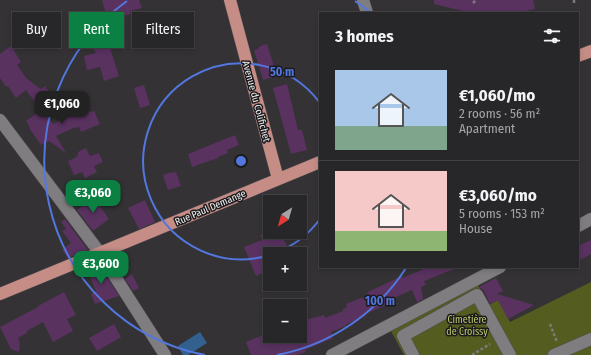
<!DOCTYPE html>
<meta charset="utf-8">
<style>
body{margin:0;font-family:"Fira Sans Condensed",sans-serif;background:#333234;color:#f1f3f6;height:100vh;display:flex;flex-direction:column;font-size:15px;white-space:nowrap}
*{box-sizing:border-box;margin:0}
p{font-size:13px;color:#a4a5a8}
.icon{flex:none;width:22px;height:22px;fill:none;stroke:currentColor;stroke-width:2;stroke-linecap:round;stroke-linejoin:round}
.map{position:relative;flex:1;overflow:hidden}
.side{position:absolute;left:319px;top:12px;width:260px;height:256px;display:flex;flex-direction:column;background:#272628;border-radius:0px;box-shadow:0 2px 6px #0003,0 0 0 1px #434345}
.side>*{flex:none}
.banner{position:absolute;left:12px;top:12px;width:247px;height:36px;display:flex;gap:8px}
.needle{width:26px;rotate:217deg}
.tools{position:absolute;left:263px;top:195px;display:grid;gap:8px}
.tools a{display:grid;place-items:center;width:44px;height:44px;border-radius:0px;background:#272628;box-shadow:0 2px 6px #0003,0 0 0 1px #434345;font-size:20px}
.price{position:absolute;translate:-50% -34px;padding:0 9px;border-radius:8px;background:#0b8043;color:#fff;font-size:13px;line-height:26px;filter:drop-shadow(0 1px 2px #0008)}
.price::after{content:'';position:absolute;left:50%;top:24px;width:12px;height:9px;margin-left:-6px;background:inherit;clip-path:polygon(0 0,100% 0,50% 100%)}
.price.active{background:#222;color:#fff}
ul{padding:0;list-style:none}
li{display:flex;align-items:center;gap:12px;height:100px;padding:0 16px}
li+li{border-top:1px solid #434345}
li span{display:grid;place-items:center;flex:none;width:112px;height:80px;border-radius:0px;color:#555}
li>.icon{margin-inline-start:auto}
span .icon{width:48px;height:48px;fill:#fffc;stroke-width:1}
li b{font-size:17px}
h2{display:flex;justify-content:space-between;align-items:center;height:48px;padding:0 16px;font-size:17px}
.chip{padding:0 14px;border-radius:0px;background:#272628;box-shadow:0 2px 6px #0003,0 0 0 1px #434345;font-size:14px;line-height:36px}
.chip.active{background:#0b8043;color:#fff}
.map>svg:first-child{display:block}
.green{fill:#555c1f}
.water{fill:#33618f}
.building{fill:#593260}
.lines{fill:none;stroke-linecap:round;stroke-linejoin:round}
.minor-casing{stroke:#504e51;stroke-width:13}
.major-casing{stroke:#504e51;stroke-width:13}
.path{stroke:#7c7a7d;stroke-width:2.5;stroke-dasharray:3 2;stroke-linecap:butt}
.minor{stroke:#807d81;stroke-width:12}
.major{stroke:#c68c86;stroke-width:12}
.ring{fill:none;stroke:#5277df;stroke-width:2}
.labels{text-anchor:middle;stroke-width:3;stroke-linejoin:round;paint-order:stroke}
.street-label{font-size:10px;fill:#f3f2f4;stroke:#1b1a1c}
.park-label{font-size:10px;fill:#bdca6c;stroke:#1b1a1c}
.centre{fill:#5277df;stroke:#1b1a1c;stroke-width:2}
.ring-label{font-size:12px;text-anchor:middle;font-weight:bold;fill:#5277df;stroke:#1b1a1c;stroke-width:3;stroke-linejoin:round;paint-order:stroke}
</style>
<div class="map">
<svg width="591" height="355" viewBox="0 0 591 355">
<rect width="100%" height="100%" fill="#343235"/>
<path class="green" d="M 591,282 L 591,355 L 404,355 L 391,331 L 478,285 L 489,305 L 498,300 L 510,322 Z"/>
<path class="water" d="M 272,284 L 291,284 L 274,290 Z
M 200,332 L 207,343 L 188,355 L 183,355 L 178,346 Z"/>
<path class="building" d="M 102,0 L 139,0 L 142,8 L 130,11 L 131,14 L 120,17 L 119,15 L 107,18 Z
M 434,0 L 533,0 L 535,9 L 516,13 L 509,13 L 509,11 L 499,13 L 471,13 L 434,4 Z
M 267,44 L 277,76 L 263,80 L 254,50 L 258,49 L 260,46 Z
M 109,45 L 119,76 L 104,81 L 100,67 L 87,70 L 84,56 L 96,53 L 94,49 Z
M 11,46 L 21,62 L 17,65 L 27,79 L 41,89 L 45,86 L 55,100 L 41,110 L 26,90 L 16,98 L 8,86 L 6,87 L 0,78 L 0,54 Z
M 287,84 L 298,130 L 302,130 L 307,150 L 291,154 L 273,88 Z
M 144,85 L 150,105 L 140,108 L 134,88 Z
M 86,103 L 90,112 L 94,111 L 100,124 L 81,132 L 79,127 L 76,128 L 76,127 L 56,136 L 66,153 L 49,141 L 41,145 L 29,128 L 30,127 L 26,121 L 42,110 L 53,124 L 71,116 L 68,110 L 82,104 L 82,105 Z
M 235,135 L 239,145 L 227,150 L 228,153 L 218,157 L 218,158 L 192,167 L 188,154 Z
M 86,148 L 90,156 L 99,153 L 103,162 L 94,166 L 97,172 L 85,178 L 82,172 L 74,175 L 68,161 L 75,158 L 78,155 L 78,152 Z
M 172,172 L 172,173 L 176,172 L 181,186 L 168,190 L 163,175 Z
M 93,197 L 109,219 L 93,231 L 77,210 Z
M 145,200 L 155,222 L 139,229 L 128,208 Z
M 65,219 L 88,250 L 68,258 L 62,250 L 71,243 L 62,231 L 66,229 L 61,222 Z
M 268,232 L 281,232 L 290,254 L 270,254 L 270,270 L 256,276 L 244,247 L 262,240 L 260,235 Z
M 591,240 L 591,254 L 578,261 L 578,246 Z
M 97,262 L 119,296 L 95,304 L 91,294 L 96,291 L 88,272 L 89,272 L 87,266 Z
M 429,267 L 459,267 L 424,281 L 426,285 L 421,287 L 423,299 L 417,302 L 412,290 L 389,300 L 391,303 L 365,314 L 366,316 L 345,325 L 346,326 L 331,332 L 333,338 L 305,350 L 306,352 L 297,355 L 251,355 L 246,342 L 270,332 L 270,336 L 273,336 L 276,343 L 294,336 L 300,336 L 300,330 L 304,328 L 301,321 L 324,315 L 325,318 L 343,311 L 343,309 L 347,307 L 346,304 L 366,296 L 368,292 L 402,276 L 402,278 Z
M 132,274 L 139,288 L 133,291 L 125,279 Z
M 496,278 L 503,291 L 497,294 L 534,305 L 508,319 L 498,300 L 490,304 L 484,291 L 479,287 Z
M 64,292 L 76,315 L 67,319 L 73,331 L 53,342 L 43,322 L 27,331 L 27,333 L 18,338 L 20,343 L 19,352 L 11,349 L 0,327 L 38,307 L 38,306 Z
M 114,324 L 121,337 L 97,351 L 89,338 Z"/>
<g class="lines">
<g class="minor-casing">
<path id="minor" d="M 363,0 L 367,13
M 0,120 L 100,253 L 165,355
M 578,226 L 591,219
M 332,355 L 500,267
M 413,355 L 403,336 L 477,295 L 510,355
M 554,355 L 591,339"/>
</g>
<g class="major-casing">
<path id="major" d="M 230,0 L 278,179
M 578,56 L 591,51
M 0,294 L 320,162"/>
</g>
<path class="path" d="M 473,3 L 476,0
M 574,3 L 574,0
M 550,324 L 557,342
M 472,355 L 490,344"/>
<use href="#minor" class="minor"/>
<use href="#major" class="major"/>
</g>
<g class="ring">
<path d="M320 219A98 98 0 0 1 272 254M270 255A98 98 0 1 1 320 103"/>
<path d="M406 268A197 197 0 0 1 277 355M205 355A197 197 0 0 1 127 1M355 1A197 197 0 0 1 370 12"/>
</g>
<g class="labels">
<g class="street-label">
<text transform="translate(257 101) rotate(75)" y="4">Avenue du Colifichet</text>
<text transform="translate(210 207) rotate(-23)" y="4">Rue Paul Demange</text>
</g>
<g class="park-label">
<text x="467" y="323">Cimetière<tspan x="467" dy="12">de Croissy</tspan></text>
</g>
</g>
<circle cx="241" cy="161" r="6" class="centre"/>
<g class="ring-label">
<text x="282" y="76">50 m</text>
<text x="380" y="305">100 m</text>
</g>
</svg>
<div class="tools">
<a><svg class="needle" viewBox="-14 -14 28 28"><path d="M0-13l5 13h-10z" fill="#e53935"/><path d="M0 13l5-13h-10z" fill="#a4a5a8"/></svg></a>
<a>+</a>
<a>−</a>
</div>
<b class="price active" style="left:62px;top:125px">€1,060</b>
<b class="price" style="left:93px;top:214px">€3,060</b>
<b class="price" style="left:101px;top:285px">€3,600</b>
<div class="banner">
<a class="chip">Buy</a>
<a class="chip active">Rent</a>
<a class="chip">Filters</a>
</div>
<section class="side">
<h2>3 homes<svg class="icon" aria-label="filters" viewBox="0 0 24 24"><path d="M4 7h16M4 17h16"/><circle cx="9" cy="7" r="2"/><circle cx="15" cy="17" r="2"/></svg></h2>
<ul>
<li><span style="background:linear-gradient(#a9c7e8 70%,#7fa58c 0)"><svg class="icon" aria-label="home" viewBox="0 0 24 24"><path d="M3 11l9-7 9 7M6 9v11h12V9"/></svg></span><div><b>€1,060/mo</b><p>2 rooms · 56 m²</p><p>Apartment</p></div></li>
<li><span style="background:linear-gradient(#f6c9c9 75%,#8fb573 0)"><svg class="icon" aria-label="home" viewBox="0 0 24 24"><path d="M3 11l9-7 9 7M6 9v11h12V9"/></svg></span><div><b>€3,060/mo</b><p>5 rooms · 153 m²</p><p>House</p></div></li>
</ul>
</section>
</div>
